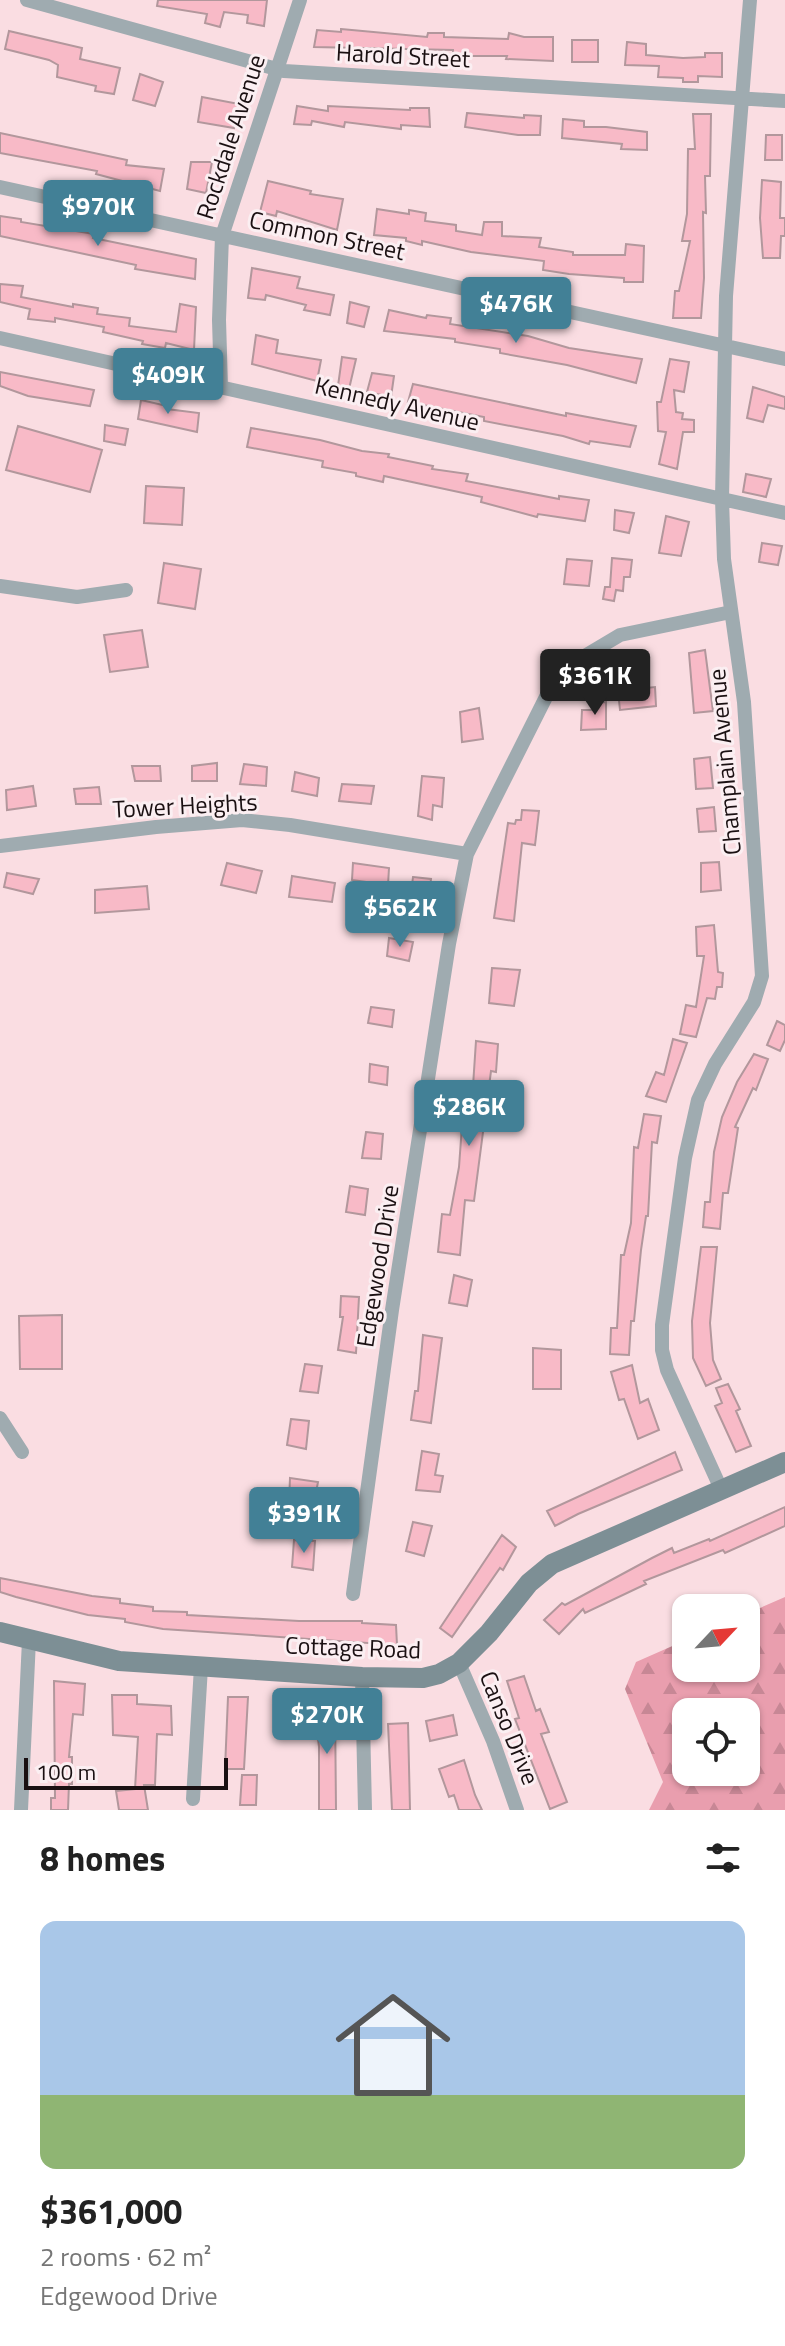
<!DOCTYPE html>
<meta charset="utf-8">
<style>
body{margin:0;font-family:"Titillium Web",sans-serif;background:#f2f2f2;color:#222;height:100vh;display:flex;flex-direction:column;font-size:30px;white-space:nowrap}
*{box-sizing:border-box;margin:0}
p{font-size:26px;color:#767676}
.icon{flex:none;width:44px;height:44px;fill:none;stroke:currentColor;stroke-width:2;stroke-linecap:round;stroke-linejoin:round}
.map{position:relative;height:1810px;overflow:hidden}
.side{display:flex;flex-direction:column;background:#fff;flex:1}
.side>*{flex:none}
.needle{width:52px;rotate:64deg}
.tools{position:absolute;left:672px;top:1594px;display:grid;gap:16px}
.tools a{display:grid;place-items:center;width:88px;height:88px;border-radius:16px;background:#fff;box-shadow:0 2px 6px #0004;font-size:40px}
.scale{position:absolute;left:24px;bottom:20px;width:204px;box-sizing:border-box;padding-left:8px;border:4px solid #1a1012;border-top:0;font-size:22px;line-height:28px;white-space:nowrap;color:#1a1012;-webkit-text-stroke:6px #fbeff2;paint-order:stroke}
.price{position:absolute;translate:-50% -68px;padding:0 18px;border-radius:8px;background:#428096;color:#fff;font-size:26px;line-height:52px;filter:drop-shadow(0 2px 4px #0008)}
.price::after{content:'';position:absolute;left:50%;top:48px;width:24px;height:18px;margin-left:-12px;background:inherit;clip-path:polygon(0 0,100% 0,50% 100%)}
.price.active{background:#222;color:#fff}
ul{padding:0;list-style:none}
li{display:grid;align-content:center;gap:16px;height:424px;padding:0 40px}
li+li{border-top:2px solid #e0e0e0}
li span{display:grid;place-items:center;height:248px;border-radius:16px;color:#555}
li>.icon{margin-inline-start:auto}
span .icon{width:144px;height:144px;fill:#fffc;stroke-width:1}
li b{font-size:34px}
h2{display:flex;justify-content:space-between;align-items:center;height:96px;padding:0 40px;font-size:34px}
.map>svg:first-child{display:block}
.forest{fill:url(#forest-firs);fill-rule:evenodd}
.building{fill:#f8bac7;stroke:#b2979c;stroke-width:2}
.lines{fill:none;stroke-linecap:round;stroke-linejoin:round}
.street{stroke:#9fabb0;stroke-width:14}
.secondary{stroke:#7d8f95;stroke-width:20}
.labels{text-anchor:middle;stroke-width:6;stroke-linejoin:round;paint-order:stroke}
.street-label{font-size:24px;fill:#1a1012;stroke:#fbeff2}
</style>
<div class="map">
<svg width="785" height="1810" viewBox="0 0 785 1810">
<defs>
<pattern id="forest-firs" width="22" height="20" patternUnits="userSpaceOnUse" patternTransform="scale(2)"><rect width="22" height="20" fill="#e99eae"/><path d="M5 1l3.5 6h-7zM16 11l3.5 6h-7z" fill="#c78795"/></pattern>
</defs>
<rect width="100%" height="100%" fill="#fadde2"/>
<path class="forest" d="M 785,1597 L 785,1810 L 649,1810 L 663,1782 L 625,1689 L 636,1662 L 686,1640 L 686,1668 L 746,1668 L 746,1614 ZM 686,1712 L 746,1712 L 746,1772 L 686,1772 Z"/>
<path class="building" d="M 158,0 L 267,0 L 264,26 L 247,23 L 248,15 L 224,12 L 220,27 L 205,23 L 207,14 L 157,6 Z
M 341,29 L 427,37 L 428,33 L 444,33 L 444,37 L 508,39 L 509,33 L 524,37 L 553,37 L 553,61 L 506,59 L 507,56 L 453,56 L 453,50 L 314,47 L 317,30 L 341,32 Z
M 9,31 L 82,48 L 80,59 L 120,68 L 114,94 L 95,91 L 96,86 L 57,77 L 58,65 L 49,60 L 5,49 Z
M 572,40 L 598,40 L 598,62 L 572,62 Z
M 627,42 L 646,44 L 646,55 L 683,58 L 705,57 L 705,53 L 722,53 L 722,77 L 698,76 L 698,82 L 683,82 L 683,78 L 658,77 L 659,66 L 625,65 Z
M 140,74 L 163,82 L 155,106 L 133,100 Z
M 202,97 L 239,104 L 234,128 L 198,122 Z
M 297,106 L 328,111 L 328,106 L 410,110 L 410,108 L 429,108 L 430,127 L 401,125 L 401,129 L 345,122 L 344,127 L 312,121 L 311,125 L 294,124 Z
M 467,113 L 524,118 L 524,115 L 541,116 L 540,135 L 518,135 L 465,127 Z
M 693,114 L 711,114 L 710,176 L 705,176 L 706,213 L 703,212 L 704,278 L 701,318 L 673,318 L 675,291 L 679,291 L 690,241 L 682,241 L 687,214 L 688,149 L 695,149 Z
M 563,119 L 584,121 L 584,127 L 606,127 L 647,132 L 647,150 L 621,149 L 622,144 L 562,138 Z
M 0,133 L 127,160 L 126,165 L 164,169 L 160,191 L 96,174 L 97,171 L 0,153 Z
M 766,135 L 782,135 L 782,160 L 765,160 Z
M 191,162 L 212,162 L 206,193 L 187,189 Z
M 762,180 L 781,182 L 780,218 L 785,218 L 785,236 L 781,236 L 780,258 L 763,258 L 760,218 Z
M 268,181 L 311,191 L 310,194 L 343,199 L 337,230 L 277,211 L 276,216 L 260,212 Z
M 377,209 L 409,214 L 409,210 L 426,213 L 425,221 L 456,225 L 456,231 L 482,235 L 484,222 L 502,222 L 502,236 L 541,238 L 539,247 L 573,252 L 573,255 L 625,255 L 626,244 L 644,246 L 643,282 L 624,282 L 624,278 L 569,274 L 543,270 L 544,261 L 471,252 L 422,241 L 422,245 L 406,241 L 406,238 L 374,235 Z
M 0,216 L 21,219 L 21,222 L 94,234 L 93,238 L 196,259 L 195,279 L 135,269 L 136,265 L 0,236 Z
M 252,268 L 300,277 L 297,288 L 334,295 L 330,315 L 304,310 L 306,305 L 266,295 L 265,300 L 248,298 Z
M 0,284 L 23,286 L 21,297 L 73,307 L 73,304 L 98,308 L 97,314 L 130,318 L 129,326 L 176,332 L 180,304 L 196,307 L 194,350 L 166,343 L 165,348 L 142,344 L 143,341 L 103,332 L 104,327 L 55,318 L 55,322 L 28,319 L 30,309 L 0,302 Z
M 350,302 L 369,307 L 364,327 L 347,323 Z
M 389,310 L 426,318 L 427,315 L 451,318 L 450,324 L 528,336 L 569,348 L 642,359 L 636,383 L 567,365 L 500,353 L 500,349 L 455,342 L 455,339 L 384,331 Z
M 256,335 L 278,340 L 276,353 L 321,360 L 317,381 L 252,364 Z
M 342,357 L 356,359 L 349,389 L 338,386 Z
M 670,359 L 689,362 L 684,392 L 674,390 L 676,412 L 683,413 L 682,419 L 694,420 L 694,432 L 683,432 L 677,469 L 659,464 L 666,432 L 658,431 L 657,402 L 661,402 Z
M 0,372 L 94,390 L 90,406 L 28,396 L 0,386 Z
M 372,373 L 394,376 L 391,397 L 367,392 Z
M 413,384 L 566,416 L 566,413 L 636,426 L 630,447 L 590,441 L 589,444 L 563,436 L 484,421 L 484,417 L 408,402 Z
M 753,387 L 785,397 L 785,409 L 768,405 L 763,422 L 747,418 Z
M 141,400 L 167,406 L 167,409 L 199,413 L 197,432 L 138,419 Z
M 105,425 L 128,429 L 125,445 L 104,441 Z
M 18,426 L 102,450 L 90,492 L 6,470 Z
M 251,428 L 320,440 L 362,451 L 389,454 L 388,457 L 433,466 L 432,469 L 468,474 L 466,481 L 559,499 L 559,496 L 589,500 L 585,521 L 538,514 L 537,517 L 481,502 L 482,497 L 384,476 L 383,482 L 356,476 L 356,473 L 322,467 L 323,461 L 247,447 Z
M 746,474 L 771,479 L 766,497 L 743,492 Z
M 146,486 L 184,488 L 182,525 L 144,523 Z
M 615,510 L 634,513 L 629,533 L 614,530 Z
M 666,516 L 689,522 L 681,556 L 659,553 Z
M 762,543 L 782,546 L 778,565 L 759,562 Z
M 612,558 L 632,560 L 630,577 L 624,577 L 623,591 L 616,590 L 614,601 L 603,599 L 605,587 L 610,587 Z
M 567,559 L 592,561 L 589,586 L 564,584 Z
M 164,563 L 201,569 L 195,609 L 158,603 Z
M 142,630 L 148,667 L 110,672 L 104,635 Z
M 705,650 L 713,711 L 694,713 L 689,653 Z
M 655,687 L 656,706 L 620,710 L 618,691 Z
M 606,702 L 606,729 L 581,730 L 582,710 L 592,710 L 593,703 Z
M 479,708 L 483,739 L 462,742 L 460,712 Z
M 710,757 L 713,788 L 696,789 L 694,759 Z
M 217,763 L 217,781 L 192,781 L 192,766 Z
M 244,764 L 267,767 L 266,786 L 240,784 Z
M 132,766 L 160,766 L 161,781 L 135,781 Z
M 295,772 L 319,778 L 317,796 L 292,791 Z
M 422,776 L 444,778 L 442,807 L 433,805 L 432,820 L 418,816 Z
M 342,784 L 374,786 L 371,804 L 339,801 Z
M 33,786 L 36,806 L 7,810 L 6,790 Z
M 99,787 L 101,804 L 76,804 L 74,789 Z
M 714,807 L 716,831 L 699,832 L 697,809 Z
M 522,810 L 539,811 L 535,845 L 522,843 L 514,921 L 494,918 L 508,823 L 515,824 L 516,820 L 521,820 Z
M 719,862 L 721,890 L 701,892 L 701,863 Z
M 227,863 L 262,871 L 256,893 L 221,885 Z
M 353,863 L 389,868 L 388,885 L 352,880 Z
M 7,873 L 39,879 L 33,894 L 4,887 Z
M 292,876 L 335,883 L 332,902 L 289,897 Z
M 413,877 L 431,879 L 426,921 L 408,917 Z
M 147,886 L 149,909 L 95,913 L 95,890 Z
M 714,925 L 718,972 L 723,973 L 722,987 L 717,987 L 715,999 L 707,998 L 696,1037 L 680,1034 L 686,1005 L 696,1007 L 704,956 L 697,956 L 696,927 Z
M 389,938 L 413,942 L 409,961 L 387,956 Z
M 492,968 L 520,970 L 514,1006 L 489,1003 Z
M 371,1007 L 394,1010 L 392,1027 L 368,1023 Z
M 777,1021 L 785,1025 L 785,1040 L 780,1051 L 767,1045 Z
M 673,1039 L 687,1043 L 666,1102 L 646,1096 L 656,1072 L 664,1075 Z
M 476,1041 L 498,1044 L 496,1072 L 491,1071 L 474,1201 L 465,1200 L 460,1255 L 438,1252 L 442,1214 L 450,1215 L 459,1167 L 462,1126 L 464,1126 L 470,1086 L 473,1086 Z
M 754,1054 L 768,1059 L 756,1090 L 753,1088 L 735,1127 L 738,1128 L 728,1193 L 723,1193 L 720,1229 L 703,1227 L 705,1202 L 710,1202 L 714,1152 L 722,1117 L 737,1082 Z
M 370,1064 L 388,1067 L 387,1085 L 369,1082 Z
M 644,1114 L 661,1116 L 657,1143 L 652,1142 L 648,1216 L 646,1216 L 641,1250 L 634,1321 L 631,1321 L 629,1355 L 610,1354 L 611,1328 L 617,1328 L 621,1255 L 624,1255 L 631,1223 L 634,1147 L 638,1148 Z
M 366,1132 L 383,1134 L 381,1159 L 362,1158 Z
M 350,1186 L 368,1189 L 365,1215 L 346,1212 Z
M 701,1247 L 717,1247 L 710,1323 L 713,1360 L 721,1379 L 706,1386 L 693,1358 L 692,1321 Z
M 454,1275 L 472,1280 L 467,1306 L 449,1303 Z
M 341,1296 L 359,1297 L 356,1353 L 338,1350 L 343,1317 L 340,1317 Z
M 62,1315 L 62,1369 L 20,1369 L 19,1316 Z
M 423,1335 L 442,1338 L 431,1423 L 411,1420 L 415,1391 L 418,1391 Z
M 533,1348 L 561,1350 L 561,1389 L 533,1389 Z
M 305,1364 L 322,1366 L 318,1393 L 300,1391 Z
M 632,1365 L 640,1403 L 648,1399 L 659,1430 L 638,1439 L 624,1399 L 619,1400 L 611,1372 Z
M 728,1384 L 740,1409 L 736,1411 L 751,1446 L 736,1452 L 715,1406 L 722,1403 L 716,1388 Z
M 291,1419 L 309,1421 L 306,1449 L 287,1445 Z
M 422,1451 L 439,1454 L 435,1475 L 443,1476 L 440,1492 L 416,1490 Z
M 675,1452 L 682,1470 L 578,1514 L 555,1526 L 547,1511 Z
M 290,1478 L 318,1482 L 310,1523 L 281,1518 L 283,1501 L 289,1502 Z
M 785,1507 L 785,1526 L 725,1553 L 723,1550 L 644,1581 L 646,1584 L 585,1613 L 583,1609 L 559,1634 L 544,1620 L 562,1603 L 565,1605 L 652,1558 L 672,1548 L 674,1553 L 709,1539 L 710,1541 Z
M 413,1522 L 432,1526 L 424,1556 L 406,1551 Z
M 502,1535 L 516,1547 L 503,1570 L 500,1568 L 452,1637 L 440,1628 Z
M 294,1540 L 315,1541 L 313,1570 L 292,1567 Z
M 0,1578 L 92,1596 L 120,1599 L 120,1603 L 153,1607 L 153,1611 L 187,1612 L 187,1615 L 299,1621 L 362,1621 L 362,1623 L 396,1625 L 397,1645 L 163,1629 L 125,1622 L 125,1619 L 88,1615 L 16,1597 L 0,1592 Z
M 524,1676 L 536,1711 L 540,1709 L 549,1732 L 541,1734 L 567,1802 L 550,1809 L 515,1719 L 519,1718 L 507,1681 Z
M 54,1681 L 85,1684 L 83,1715 L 73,1714 L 69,1757 L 72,1757 L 72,1784 L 69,1784 L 68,1810 L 51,1810 L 51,1798 L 55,1798 Z
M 112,1695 L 137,1695 L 137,1704 L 171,1706 L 172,1735 L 157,1734 L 155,1785 L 144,1785 L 148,1810 L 119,1810 L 116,1791 L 135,1789 L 138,1737 L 113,1735 Z
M 228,1697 L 248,1697 L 244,1769 L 225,1769 Z
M 335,1704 L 336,1810 L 319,1810 L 319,1747 L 314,1705 Z
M 453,1715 L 457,1735 L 430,1741 L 426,1721 Z
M 408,1723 L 410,1810 L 392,1810 L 388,1724 Z
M 464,1760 L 475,1795 L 482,1810 L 459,1810 L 454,1795 L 449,1797 L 439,1769 Z
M 242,1775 L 257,1775 L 256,1805 L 240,1805 Z"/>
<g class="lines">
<path class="street" d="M 27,0 L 284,71 L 785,101
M 0,187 L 785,359
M 0,338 L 785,513
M 221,387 L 219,320 L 222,236 L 300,0
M 0,586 L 77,597 L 126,590
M 0,846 L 156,827 L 242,820 L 290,825 L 467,854
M 0,1418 L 22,1452
M 721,1489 L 667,1370 L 662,1350 L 662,1325 L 685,1158 L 698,1100 L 715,1064 L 754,1002 L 762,976 L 744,702 L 724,559 L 722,499 L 726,296 L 750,0
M 353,1594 L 392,1310 L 449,944 L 467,854 L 548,693 L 573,663 L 620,635 L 731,612
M 459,1663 L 493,1741 L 517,1810
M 362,1677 L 365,1810
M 193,1799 L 201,1667
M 21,1810 L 29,1640"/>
<path class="secondary" d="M 0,1632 L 119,1661 L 362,1677 L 423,1678 L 439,1674 L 459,1663 L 489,1633 L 529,1583 L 552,1564 L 785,1462"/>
</g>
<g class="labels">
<g class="street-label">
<text transform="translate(403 56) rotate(3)" y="8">Harold Street</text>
<text transform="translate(231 137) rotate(-72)" y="8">Rockdale Avenue</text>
<text transform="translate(327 236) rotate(12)" y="8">Common Street</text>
<text transform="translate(397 404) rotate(13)" y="8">Kennedy Avenue</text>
<text transform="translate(725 762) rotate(-95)" y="8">Champlain Avenue</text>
<text transform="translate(185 806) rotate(-3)" y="8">Tower Heights</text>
<text transform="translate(378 1266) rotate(-81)" y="8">Edgewood Drive</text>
<text transform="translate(353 1648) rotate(2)" y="8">Cottage Road</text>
<text transform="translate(509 1728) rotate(68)" y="8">Canso Drive</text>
</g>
</g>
</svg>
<div class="tools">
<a><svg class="needle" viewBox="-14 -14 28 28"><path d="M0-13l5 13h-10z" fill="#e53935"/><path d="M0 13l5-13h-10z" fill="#767676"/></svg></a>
<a><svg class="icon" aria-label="locate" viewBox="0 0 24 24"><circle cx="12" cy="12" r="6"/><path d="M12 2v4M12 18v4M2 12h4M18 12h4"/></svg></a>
</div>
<div class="scale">100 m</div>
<b class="price" style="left:98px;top:248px">$970K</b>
<b class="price" style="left:516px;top:345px">$476K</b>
<b class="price" style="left:168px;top:416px">$409K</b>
<b class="price active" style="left:595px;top:717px">$361K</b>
<b class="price" style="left:400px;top:949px">$562K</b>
<b class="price" style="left:469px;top:1148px">$286K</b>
<b class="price" style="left:304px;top:1555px">$391K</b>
<b class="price" style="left:327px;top:1756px">$270K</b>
</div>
<section class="side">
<h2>8 homes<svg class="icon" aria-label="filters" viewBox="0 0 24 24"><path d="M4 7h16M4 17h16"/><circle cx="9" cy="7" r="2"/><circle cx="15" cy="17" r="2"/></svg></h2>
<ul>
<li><span style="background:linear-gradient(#a9c7e8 70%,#8fb573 0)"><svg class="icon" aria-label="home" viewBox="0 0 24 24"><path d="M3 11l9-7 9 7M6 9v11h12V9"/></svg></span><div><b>$361,000</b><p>2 rooms · 62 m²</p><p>Edgewood Drive</p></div></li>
</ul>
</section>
